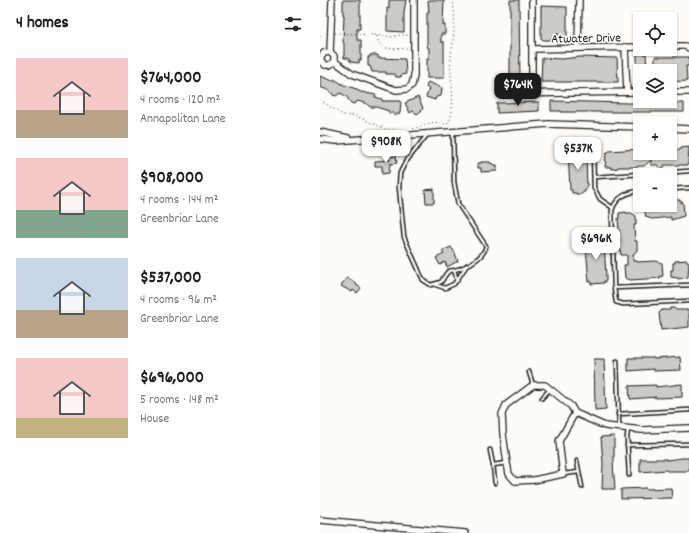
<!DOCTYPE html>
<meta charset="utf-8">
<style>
body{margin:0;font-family:Dekko,sans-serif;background:#f2f2f2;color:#222;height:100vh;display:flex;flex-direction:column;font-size:15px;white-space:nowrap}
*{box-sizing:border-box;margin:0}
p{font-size:13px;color:#767676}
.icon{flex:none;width:22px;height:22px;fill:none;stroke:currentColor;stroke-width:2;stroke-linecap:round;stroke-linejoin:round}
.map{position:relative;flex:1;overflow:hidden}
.drawer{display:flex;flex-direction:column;background:#fff;width:320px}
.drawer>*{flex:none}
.controls{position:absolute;left:313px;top:12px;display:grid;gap:8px}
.controls a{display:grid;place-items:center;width:44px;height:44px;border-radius:0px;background:#fff;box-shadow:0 1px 3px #0004;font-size:20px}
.price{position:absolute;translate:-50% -34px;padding:0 9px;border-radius:8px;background:#fff;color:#222;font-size:13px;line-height:26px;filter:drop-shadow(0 1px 2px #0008)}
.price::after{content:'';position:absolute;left:50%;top:24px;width:12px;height:9px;margin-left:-6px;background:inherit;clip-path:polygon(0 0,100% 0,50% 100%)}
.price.active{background:#1c1c1c;color:#fff}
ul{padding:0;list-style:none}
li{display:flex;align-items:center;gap:12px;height:100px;padding:0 16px}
li span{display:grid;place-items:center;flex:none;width:112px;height:80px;border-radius:0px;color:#555}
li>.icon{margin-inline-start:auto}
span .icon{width:48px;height:48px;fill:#fffc;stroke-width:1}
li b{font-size:17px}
h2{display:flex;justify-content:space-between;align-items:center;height:48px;padding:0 16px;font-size:17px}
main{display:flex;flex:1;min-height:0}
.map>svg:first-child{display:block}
.building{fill:#cccbc8;stroke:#1c1c1c}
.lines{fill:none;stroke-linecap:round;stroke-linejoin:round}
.service-casing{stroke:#1c1c1c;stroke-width:5.5}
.minor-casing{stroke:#1c1c1c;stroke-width:8}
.path{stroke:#1c1c1c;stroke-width:1;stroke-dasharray:1 3;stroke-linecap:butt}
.service{stroke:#fdfcf7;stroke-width:2.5}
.minor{stroke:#fdfcf7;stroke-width:5.5}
.labels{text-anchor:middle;stroke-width:3;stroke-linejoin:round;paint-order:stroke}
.street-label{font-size:13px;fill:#1c1c1c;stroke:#fdfcf7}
</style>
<main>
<section class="drawer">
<h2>4 homes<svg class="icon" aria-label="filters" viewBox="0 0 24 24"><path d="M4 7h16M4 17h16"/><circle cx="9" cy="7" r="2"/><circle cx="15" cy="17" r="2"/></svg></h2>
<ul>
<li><span style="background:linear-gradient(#f6c9c9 65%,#b9a48a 0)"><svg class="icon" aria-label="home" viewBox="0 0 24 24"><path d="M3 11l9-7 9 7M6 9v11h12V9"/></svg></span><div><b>$764,000</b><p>4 rooms · 120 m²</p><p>Annapolitan Lane</p></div></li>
<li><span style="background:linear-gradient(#f6c9c9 65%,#7fa58c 0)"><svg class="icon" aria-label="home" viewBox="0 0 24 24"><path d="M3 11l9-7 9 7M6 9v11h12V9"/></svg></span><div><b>$908,000</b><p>4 rooms · 144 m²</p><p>Greenbriar Lane</p></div></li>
<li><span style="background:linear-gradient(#c9d6e8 65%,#b9a48a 0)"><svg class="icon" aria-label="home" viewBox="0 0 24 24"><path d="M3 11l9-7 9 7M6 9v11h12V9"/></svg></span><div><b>$537,000</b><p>4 rooms · 96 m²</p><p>Greenbriar Lane</p></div></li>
<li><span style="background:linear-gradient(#f6c9c9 75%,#c2b280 0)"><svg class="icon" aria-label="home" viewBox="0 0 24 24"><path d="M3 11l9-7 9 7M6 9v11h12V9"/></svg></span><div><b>$696,000</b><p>5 rooms · 148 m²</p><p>House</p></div></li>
</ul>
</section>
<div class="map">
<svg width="369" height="533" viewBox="0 0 369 533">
<rect width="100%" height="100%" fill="#fdfcf7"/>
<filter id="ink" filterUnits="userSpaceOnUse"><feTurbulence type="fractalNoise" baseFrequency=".025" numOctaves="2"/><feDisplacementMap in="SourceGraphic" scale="8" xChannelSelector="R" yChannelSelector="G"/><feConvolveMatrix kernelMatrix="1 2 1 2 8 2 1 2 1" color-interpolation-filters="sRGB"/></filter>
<g filter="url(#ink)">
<path class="building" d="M 23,0 L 40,0 L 40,29 L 37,29 L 37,40 L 41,40 L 41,60 L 39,60 L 39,63 L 31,62 L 28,58 L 24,58 L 24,43 L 23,42 L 24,15 L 23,15 Z
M 69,0 L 86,0 L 84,12 L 84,32 L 67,31 L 67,8 L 69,8 Z
M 108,0 L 124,0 L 123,25 L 125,25 L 125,34 L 121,34 L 121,42 L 124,42 L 124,78 L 107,78 L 107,58 L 109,58 L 109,48 L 108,48 L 107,45 L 107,13 L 109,13 Z
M 190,0 L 199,0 L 200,82 L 190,83 Z
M 221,6 L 247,7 L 247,40 L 238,40 L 238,33 L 231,40 L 223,40 L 221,38 Z
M 317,54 L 326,54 L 327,71 L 317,71 Z
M 50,55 L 58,55 L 58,58 L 85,59 L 86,74 L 81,75 L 81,77 L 76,77 L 75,74 L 66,74 L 66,72 L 52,72 L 50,66 L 48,66 L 48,57 L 50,57 Z
M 260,57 L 297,58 L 298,82 L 221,82 L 222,58 L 242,59 Z
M 335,57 L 369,57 L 369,66 L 366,66 L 367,81 L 350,82 L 350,66 L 335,66 Z
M 0,76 L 13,81 L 14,79 L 24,85 L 37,89 L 36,90 L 41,92 L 56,95 L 55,97 L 62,99 L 62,101 L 81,101 L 80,113 L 74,116 L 74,113 L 69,113 L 69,111 L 56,107 L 50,107 L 47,104 L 38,101 L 34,104 L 31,103 L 26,96 L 20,93 L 16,96 L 13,95 L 10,91 L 0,87 Z
M 108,82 L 122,88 L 121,96 L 116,97 L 115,100 L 106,97 L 109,89 L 106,87 Z
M 98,97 L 103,108 L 102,110 L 97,114 L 93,111 L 90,113 L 85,103 Z
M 231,101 L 308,103 L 364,103 L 364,112 L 241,112 L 241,111 L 231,111 Z
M 219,102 L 219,111 L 177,113 L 177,103 Z
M 369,147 L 368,165 L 344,165 L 344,168 L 341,168 L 337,165 L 331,165 L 331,160 L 324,166 L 318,166 L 318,167 L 298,167 L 298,168 L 291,169 L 291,167 L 285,167 L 286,154 L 289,151 L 320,149 L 320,153 L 322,153 L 323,159 L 332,158 L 332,153 L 350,153 L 350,150 L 360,150 L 360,148 Z
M 263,148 L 264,151 L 265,150 L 266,154 L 267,189 L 265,189 L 265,192 L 262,192 L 262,194 L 256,194 L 256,193 L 252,193 L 252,190 L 250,190 L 248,151 L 250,151 L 250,149 Z
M 76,156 L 77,163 L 70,164 L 69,173 L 62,174 L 62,166 L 55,166 L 55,161 L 70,160 L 69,157 Z
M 161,162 L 170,162 L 170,163 L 173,164 L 173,165 L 177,165 L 177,171 L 161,172 L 161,168 L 158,168 L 158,163 L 161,163 Z
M 114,189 L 114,203 L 106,203 L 105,190 Z
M 350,200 L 360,200 L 360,202 L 363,202 L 364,216 L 351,220 L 351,217 L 332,219 L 326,217 L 324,208 L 325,208 L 325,205 L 350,205 Z
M 306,212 L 306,213 L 311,213 L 316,216 L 316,225 L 314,225 L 315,241 L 317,241 L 317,250 L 313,255 L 313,261 L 317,261 L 317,262 L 336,261 L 342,263 L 343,276 L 340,276 L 340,278 L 311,280 L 305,278 L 304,265 L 307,265 L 307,255 L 301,255 L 300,249 L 299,249 L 299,242 L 300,242 L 298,218 L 299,218 L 299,213 Z
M 272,238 L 282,239 L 282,242 L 284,242 L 286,277 L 286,281 L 284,281 L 284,283 L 271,284 L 271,281 L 269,282 L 266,246 L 267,243 L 269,243 L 268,240 L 272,240 Z
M 131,247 L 135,253 L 138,261 L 127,267 L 125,262 L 120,265 L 116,258 L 124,254 L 122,251 Z
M 367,260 L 368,262 L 369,262 L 368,277 L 358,279 L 358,278 L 351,277 L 351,270 L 353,270 L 353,263 L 355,263 L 355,261 Z
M 27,277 L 37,284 L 36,285 L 41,288 L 37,293 L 33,290 L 32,292 L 21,286 Z
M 350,308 L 354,308 L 356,310 L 369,310 L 369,327 L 341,330 L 339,313 L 342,310 L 350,310 Z
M 360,357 L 361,370 L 334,371 L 334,369 L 308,371 L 308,358 L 334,358 L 334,359 Z
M 274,359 L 284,359 L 286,409 L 275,410 Z
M 362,384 L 362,397 L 336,398 L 336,397 L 310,399 L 309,386 L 336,385 L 336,387 Z
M 294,436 L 294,463 L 293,463 L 295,489 L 282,489 L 283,463 L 281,437 Z
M 362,458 L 369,458 L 369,471 L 347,471 L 346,470 L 320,472 L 320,459 L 346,459 L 346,460 Z
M 326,488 L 326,489 L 351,488 L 352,498 L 301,499 L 301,489 Z"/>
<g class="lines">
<g class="service-casing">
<path id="service" d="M 107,135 L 85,163 L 80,173 L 79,187 L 84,237 L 103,280 L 111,285 L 121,282 L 126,274 L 129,271 C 141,270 164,259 166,246 L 138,204 L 134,182 L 133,132
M 273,149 L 274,188 L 280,199 L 293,208
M 274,177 L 369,171
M 350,189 L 369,188
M 320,191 C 307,192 296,198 292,210 L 294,288 L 296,302 L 303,304 L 369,301
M 134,270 L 137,280 L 147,265
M 116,285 L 125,288 L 134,284 L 137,280
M 294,288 L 369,285
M 297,361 L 299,427
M 209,372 L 213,385
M 222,398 L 230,389
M 298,414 L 369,410
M 308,429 L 307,437 L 309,475
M 307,445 L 369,444
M 170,450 L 173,465 L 187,463
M 173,465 L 175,483
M 259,472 L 262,487
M 244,474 L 259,472 L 257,461"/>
</g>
<g class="minor-casing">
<path id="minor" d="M 212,0 L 212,93
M 350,46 L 365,46 L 369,48
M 258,47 L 259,0
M 305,47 L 307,92
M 212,49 L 320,47
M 10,52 L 4,53 L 1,57 L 1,62 L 5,65 L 10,65 L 14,61 L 14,56 L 10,52 L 12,0
M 14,61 L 32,74 L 76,90 L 87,89 L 92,85 L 94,76 L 94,0
M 350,92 L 369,92
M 180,94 L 320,92
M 350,128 L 369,129
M 0,132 L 28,138
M 0,139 L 16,141 L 228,124 L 320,127
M 255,413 L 239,441 L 243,474 L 214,480 L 195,481 L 189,474 L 187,463 L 183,434 L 182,414 L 186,405 L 213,385 L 225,385 L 251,406 L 255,413 L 285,426 L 322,430 L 369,428
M 0,520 L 145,533"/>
</g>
<path class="path" d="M 15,33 L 57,35 L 72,37 L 79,35 L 88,35
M 0,36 L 4,36
M 57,36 C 58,52 76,49 88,48
M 0,100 L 23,115 L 36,116 L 68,130 L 74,130
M 93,129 L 114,122 L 124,124 L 129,122 C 137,100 129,78 131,56 C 132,47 134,38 134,28 C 135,19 134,9 133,0"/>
<use href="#service" class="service"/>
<use href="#minor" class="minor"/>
</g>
</g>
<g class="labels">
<g class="street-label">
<text transform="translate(266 37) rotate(-1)" y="5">Atwater Drive</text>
</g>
</g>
</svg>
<div class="controls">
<a><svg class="icon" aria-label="locate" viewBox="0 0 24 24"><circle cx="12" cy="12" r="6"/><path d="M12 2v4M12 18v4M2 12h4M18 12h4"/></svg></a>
<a><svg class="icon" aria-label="layers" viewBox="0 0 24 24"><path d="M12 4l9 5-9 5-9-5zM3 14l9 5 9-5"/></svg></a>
<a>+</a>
<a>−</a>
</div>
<b class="price active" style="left:198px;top:107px">$764K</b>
<b class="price" style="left:66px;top:164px">$908K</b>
<b class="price" style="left:258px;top:171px">$537K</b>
<b class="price" style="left:276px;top:261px">$696K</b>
</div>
</main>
